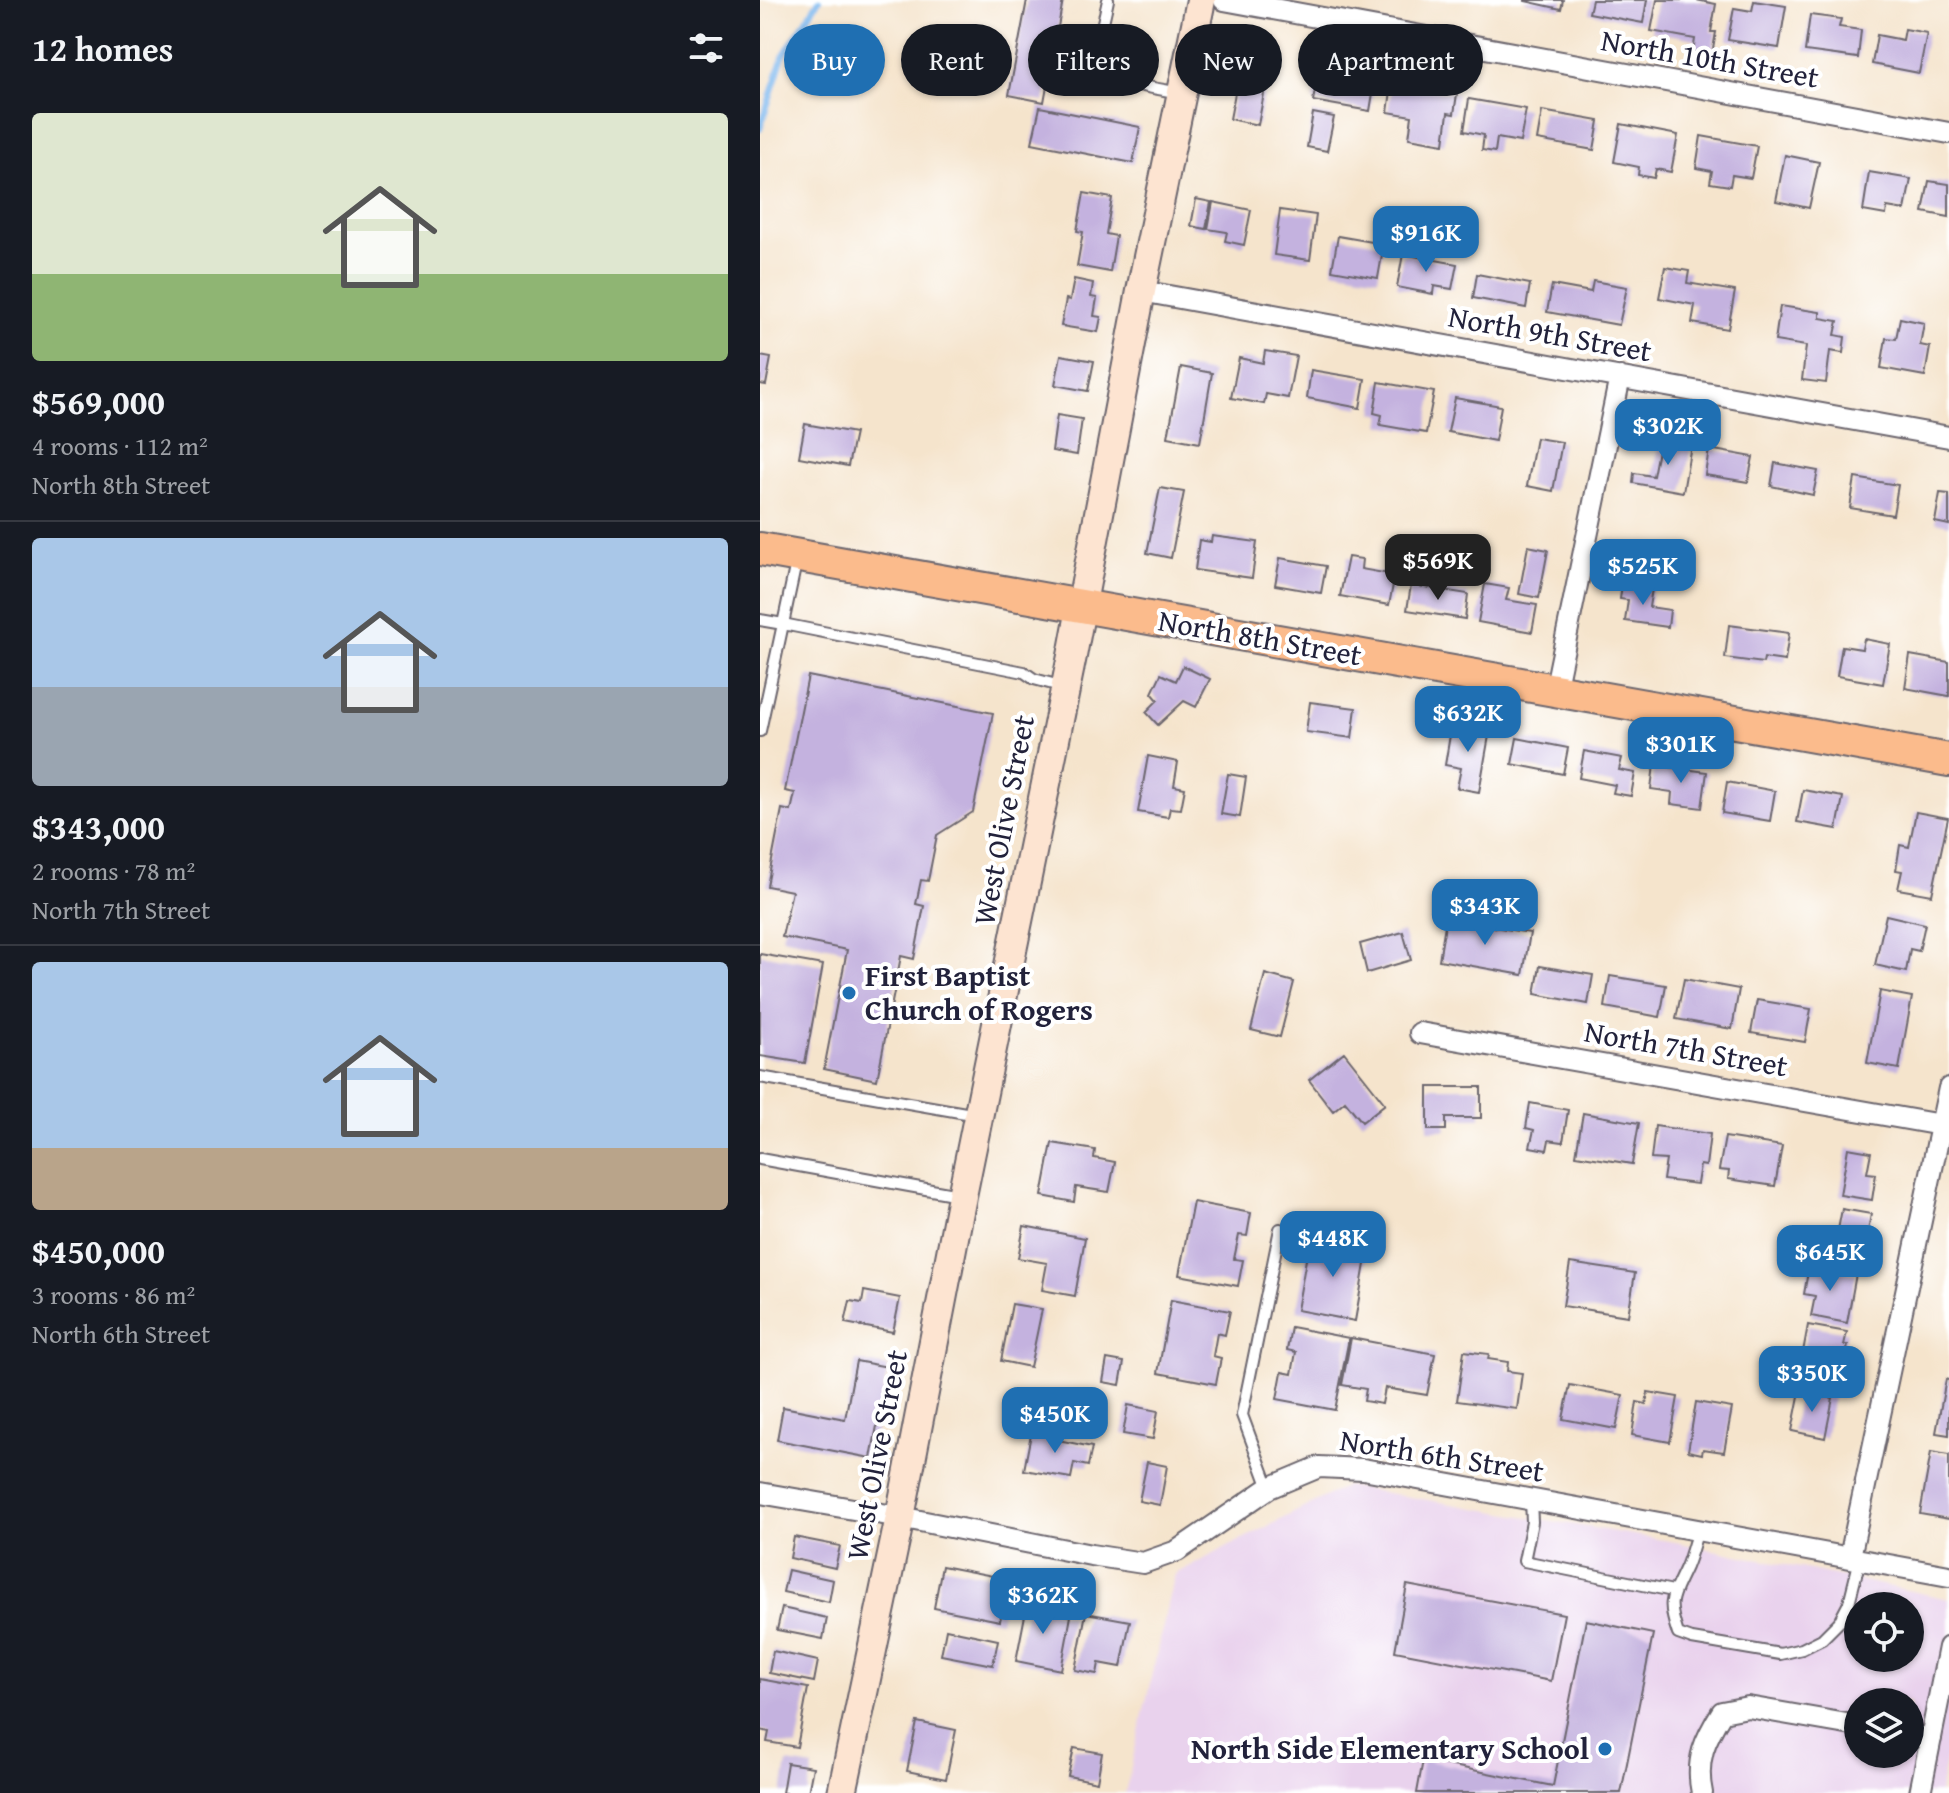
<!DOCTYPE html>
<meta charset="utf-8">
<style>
body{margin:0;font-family:"Gentium Book Plus",serif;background:#242831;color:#f1f3f6;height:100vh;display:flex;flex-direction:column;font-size:30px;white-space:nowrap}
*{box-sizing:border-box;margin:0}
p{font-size:26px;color:#9ea1a6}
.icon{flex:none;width:44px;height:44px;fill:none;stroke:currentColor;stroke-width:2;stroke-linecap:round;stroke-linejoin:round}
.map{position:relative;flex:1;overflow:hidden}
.side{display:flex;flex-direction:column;background:#171b24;width:760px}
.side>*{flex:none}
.hud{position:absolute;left:24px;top:24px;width:760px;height:72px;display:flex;gap:16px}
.fabs{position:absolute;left:1084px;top:1592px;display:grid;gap:16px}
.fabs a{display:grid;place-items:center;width:80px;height:80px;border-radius:50%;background:#171b24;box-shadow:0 2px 6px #0004;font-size:40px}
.price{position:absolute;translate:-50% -68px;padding:0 18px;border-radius:16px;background:#1f6fb2;color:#fff;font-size:26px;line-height:52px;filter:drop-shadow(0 2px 4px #0008)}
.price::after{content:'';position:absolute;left:50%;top:48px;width:24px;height:18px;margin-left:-12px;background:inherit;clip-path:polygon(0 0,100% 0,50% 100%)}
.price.selected{background:#222;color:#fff}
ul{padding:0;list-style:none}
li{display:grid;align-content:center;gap:16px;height:424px;padding:0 32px}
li+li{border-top:2px solid #363941}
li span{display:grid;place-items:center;height:248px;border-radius:8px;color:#555}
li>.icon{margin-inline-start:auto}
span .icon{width:144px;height:144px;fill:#fffc;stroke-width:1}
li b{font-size:34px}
h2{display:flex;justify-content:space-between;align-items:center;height:96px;padding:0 32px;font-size:34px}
.chip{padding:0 28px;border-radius:36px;background:#171b24;box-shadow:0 2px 6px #0004;font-size:28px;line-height:72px}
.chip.selected{background:#1f6fb2;color:#fff}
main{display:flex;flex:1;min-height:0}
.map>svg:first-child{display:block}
.built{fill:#e9d2ed;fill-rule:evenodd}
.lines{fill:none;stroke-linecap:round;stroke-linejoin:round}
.stream{stroke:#7cb7ee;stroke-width:6}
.building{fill:#c4b2df}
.service-casing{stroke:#6c666e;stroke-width:14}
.minor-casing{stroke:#6c666e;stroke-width:24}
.secondary-casing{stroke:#6c666e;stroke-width:32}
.primary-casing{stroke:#6c666e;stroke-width:36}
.service{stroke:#fff;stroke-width:10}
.minor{stroke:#fff;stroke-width:20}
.secondary{stroke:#fde4d1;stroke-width:28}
.primary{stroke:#fbbb8c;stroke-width:32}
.poi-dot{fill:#1f6fb2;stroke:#fff;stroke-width:3}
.labels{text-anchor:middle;stroke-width:8;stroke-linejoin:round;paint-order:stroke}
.street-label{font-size:30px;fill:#22223b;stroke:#fff}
.poi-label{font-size:30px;font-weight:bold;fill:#22223b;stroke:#fff;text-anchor:start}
</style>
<main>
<section class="side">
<h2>12 homes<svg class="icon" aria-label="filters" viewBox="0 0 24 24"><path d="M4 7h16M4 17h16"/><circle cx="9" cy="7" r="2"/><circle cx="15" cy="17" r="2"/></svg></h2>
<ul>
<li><span style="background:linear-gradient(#dfe7d0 65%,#8fb573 0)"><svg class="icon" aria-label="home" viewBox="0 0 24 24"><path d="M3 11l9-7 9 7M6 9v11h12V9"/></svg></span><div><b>$569,000</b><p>4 rooms · 112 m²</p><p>North 8th Street</p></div></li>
<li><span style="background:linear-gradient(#a9c7e8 60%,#9aa5b1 0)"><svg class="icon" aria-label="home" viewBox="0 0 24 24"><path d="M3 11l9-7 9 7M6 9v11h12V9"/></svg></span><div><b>$343,000</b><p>2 rooms · 78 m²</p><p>North 7th Street</p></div></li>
<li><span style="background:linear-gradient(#a9c7e8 75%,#b9a48a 0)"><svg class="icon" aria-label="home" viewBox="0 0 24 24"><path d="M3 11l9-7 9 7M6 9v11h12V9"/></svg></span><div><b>$450,000</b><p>3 rooms · 86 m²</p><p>North 6th Street</p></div></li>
</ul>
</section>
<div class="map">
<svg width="1189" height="1793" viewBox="0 0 1189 1793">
<rect width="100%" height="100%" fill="#fff"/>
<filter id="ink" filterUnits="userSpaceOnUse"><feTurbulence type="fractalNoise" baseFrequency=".0125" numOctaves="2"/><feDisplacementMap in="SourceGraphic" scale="16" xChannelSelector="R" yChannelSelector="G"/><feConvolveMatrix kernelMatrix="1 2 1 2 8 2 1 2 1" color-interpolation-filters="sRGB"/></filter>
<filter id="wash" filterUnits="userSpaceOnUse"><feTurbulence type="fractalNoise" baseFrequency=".006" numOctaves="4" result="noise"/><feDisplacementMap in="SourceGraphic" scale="32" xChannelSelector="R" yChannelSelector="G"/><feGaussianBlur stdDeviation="1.8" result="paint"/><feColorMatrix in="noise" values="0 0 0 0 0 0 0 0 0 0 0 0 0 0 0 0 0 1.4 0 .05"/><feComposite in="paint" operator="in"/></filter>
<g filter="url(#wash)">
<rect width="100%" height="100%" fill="#f5e4cc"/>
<path class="built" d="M 586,1486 L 915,1542 L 1189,1599 L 1189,1740 L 1179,1793 L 365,1793 L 415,1574 ZM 1098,1606 L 1150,1606 L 1150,1658 L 1098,1658 ZM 1098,1702 L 1150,1702 L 1150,1754 L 1098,1754 Z"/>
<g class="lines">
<path class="stream" d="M 0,129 L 23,56 L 59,0"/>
</g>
<g id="blocks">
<path class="building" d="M 267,0 L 303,0 L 284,102 L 249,95 Z
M 765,0 L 803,0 L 801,9 L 765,1 Z
M 832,0 L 887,0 L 883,23 L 829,13 Z
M 897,0 L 936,0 L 956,4 L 951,32 L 956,32 L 952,55 L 933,52 L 935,39 L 891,31 Z
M 994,1 L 1026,6 L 1019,48 L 968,40 L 974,8 L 992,11 Z
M 1050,15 L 1081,19 L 1079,27 L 1101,30 L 1098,58 L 1045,51 Z
M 1145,29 L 1167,33 L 1159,73 L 1112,64 L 1117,35 L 1143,40 Z
M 482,56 L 510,62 L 498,125 L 470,119 Z
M 559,70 L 615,81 L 610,111 L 553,101 Z
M 632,84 L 697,94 L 694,114 L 688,113 L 684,144 L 649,138 L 652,116 L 628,112 Z
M 709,99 L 766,109 L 760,142 L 737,138 L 735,152 L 722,150 L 724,135 L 704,131 Z
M 280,107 L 380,127 L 373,163 L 272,143 Z
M 782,111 L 839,121 L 834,150 L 777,140 Z
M 553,113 L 574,117 L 567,151 L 547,147 Z
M 861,124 L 918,135 L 911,172 L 896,169 L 894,178 L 878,175 L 879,167 L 854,162 Z
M 941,136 L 997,146 L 991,178 L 972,175 L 970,186 L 950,183 L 952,171 L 936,168 Z
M 1025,155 L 1059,162 L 1049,208 L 1016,201 Z
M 1109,172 L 1151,179 L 1145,210 L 1127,207 L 1126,215 L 1103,211 Z
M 1169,181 L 1189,184 L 1189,217 L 1163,212 Z
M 324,193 L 352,198 L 346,234 L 356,236 L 350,272 L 317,266 L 323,232 L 317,231 Z
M 436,199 L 451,202 L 446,229 L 431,226 Z
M 453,202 L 491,210 L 484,245 L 465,241 L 467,232 L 448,229 Z
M 520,210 L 556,215 L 550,260 L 514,255 Z
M 578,236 L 624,244 L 618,278 L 572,270 Z
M 643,254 L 697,264 L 692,289 L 674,286 L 673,294 L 637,287 Z
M 905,267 L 929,271 L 927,283 L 975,291 L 968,329 L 932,323 L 935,305 L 899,298 Z
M 717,274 L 770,284 L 766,308 L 713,298 Z
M 314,279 L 333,283 L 331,297 L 337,298 L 334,316 L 341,317 L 338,332 L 301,326 L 306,299 L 310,300 Z
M 833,281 L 867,287 L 859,325 L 787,312 L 792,285 L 831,292 Z
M 1020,306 L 1060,312 L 1060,318 L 1078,321 L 1075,335 L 1085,337 L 1083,353 L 1070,351 L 1066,383 L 1042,380 L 1046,346 L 1015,341 Z
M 1140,318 L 1164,323 L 1160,345 L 1170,347 L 1165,376 L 1121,368 L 1126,338 L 1136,339 Z
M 505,351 L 536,356 L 528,398 L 506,394 L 504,404 L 471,398 L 479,358 L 503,363 Z
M 301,355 L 334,361 L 328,391 L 295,385 Z
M 0,356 L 11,358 L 6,385 L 0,384 Z
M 421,367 L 452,373 L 440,443 L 408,437 Z
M 551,370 L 605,379 L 600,408 L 547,398 Z
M 619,382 L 674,392 L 666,433 L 620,425 L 622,415 L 614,413 Z
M 695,398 L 741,406 L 735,441 L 688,432 Z
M 297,415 L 322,419 L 317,455 L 292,451 Z
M 45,424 L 95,433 L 88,466 L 39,457 Z
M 776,438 L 802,442 L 793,491 L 767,486 Z
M 900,440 L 931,445 L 923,492 L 873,483 L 874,473 L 893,476 Z
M 949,449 L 993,457 L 988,482 L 945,475 Z
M 1015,463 L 1058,471 L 1053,495 L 1011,486 Z
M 1095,478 L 1138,485 L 1133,515 L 1090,508 Z
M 400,488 L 424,492 L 411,558 L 387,553 Z
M 1180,493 L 1189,494 L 1189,525 L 1175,522 Z
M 452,536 L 497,542 L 492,578 L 435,570 L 439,540 L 451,542 Z
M 768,546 L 788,550 L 779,598 L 759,594 Z
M 588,557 L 602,559 L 601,569 L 635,575 L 629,605 L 580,596 Z
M 900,557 L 935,562 L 932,577 L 898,573 Z
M 520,558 L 566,566 L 561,593 L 515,585 Z
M 725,584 L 749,588 L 746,600 L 777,605 L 772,632 L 718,622 Z
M 651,585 L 708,594 L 705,619 L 647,610 Z
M 862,585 L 892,589 L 889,607 L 910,610 L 908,627 L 865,621 L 868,600 L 860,599 Z
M 969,625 L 1029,633 L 1025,661 L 1004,658 L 1003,663 L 965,658 Z
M 1104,639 L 1130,644 L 1123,684 L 1077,676 L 1082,646 L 1102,649 Z
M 1150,655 L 1189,662 L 1189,696 L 1145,688 Z
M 423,666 L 450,679 L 436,707 L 424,701 L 398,725 L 386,712 L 398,700 L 392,693 L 401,674 L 416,681 Z
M 48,676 L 233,713 L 213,812 L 177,835 L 168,881 L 161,880 L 156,904 L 164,906 L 154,959 L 141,956 L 117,1080 L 64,1069 L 87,950 L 22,937 L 32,891 L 7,886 L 22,809 L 31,811 L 35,793 L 25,791 Z
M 550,702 L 596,708 L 592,738 L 546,732 Z
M 692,723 L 730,730 L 719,792 L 697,788 L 701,768 L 685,765 Z
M 757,738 L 808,748 L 803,774 L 752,764 Z
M 824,751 L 862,758 L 859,770 L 875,773 L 871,796 L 853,793 L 855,785 L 819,778 Z
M 388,756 L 418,762 L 414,786 L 425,788 L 421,809 L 410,808 L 408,817 L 378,812 Z
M 894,765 L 947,772 L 942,808 L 911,804 L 912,792 L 891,789 Z
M 468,774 L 486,777 L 480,817 L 461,814 Z
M 967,782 L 1015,791 L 1010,821 L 962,813 Z
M 1043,790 L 1083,797 L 1077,829 L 1037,822 Z
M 1156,812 L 1188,818 L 1172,895 L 1138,889 L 1142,871 L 1136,870 L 1140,845 L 1149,847 Z
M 1126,915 L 1165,924 L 1159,951 L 1150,949 L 1146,972 L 1115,965 Z
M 686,919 L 770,933 L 763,975 L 679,960 Z
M 643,932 L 651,960 L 607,973 L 600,944 Z
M 0,954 L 63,965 L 45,1063 L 0,1056 Z
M 780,966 L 833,975 L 828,1004 L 775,994 Z
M 505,974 L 534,982 L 520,1037 L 491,1030 Z
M 850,976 L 906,985 L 900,1017 L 845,1007 Z
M 924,979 L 979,989 L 972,1029 L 916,1019 Z
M 1120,991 L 1152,997 L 1139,1069 L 1107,1063 Z
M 997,1000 L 1051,1009 L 1045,1042 L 991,1033 Z
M 584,1052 L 625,1104 L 602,1122 L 585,1101 L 573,1111 L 549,1080 Z
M 668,1087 L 721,1087 L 721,1118 L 686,1118 L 686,1130 L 668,1130 Z
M 770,1103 L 808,1110 L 803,1142 L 789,1140 L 787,1150 L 770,1147 L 774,1130 L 766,1128 Z
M 823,1113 L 879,1123 L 872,1164 L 816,1155 Z
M 895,1126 L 950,1134 L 946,1166 L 940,1165 L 937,1184 L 903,1180 L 906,1160 L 891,1159 Z
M 965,1137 L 1022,1146 L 1015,1186 L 968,1179 L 969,1171 L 959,1170 Z
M 292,1143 L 335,1150 L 334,1158 L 355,1162 L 349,1192 L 316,1187 L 314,1202 L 282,1196 Z
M 1088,1148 L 1111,1152 L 1107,1173 L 1116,1174 L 1112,1200 L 1080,1195 Z
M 433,1202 L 491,1213 L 487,1236 L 479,1235 L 474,1259 L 483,1260 L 478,1286 L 419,1275 Z
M 1082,1209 L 1111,1214 L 1102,1266 L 1072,1261 Z
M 264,1226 L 325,1238 L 315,1296 L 282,1290 L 287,1263 L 258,1258 Z
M 550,1237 L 608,1247 L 595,1321 L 537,1310 Z
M 810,1263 L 875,1273 L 868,1316 L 803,1306 Z
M 1049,1266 L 1096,1274 L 1087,1323 L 1051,1316 L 1055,1296 L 1044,1294 Z
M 104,1291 L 140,1298 L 133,1332 L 85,1323 L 90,1301 L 102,1303 Z
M 411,1300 L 470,1311 L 465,1335 L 457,1333 L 453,1356 L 461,1358 L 456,1384 L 398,1373 Z
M 252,1304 L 282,1309 L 270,1367 L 241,1361 Z
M 1048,1325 L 1087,1332 L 1084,1345 L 1088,1345 L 1081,1385 L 1049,1380 L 1053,1354 L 1043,1352 Z
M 531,1327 L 589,1338 L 575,1410 L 517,1399 L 522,1372 L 532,1374 L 536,1352 L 527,1350 Z
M 591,1338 L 675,1354 L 667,1395 L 625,1388 L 622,1404 L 604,1401 L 606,1389 L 582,1385 Z
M 704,1351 L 729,1354 L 728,1359 L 748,1362 L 747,1371 L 762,1373 L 757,1409 L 697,1401 Z
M 347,1359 L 364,1362 L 360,1385 L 343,1382 Z
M 96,1361 L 128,1367 L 111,1458 L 17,1440 L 23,1407 L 85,1419 Z
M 1186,1379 L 1189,1380 L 1189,1435 L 1176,1433 Z
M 810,1385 L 863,1395 L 856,1429 L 803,1419 Z
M 1040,1391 L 1073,1398 L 1065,1438 L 1032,1431 Z
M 888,1392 L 918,1397 L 910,1442 L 872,1435 L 877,1402 L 886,1404 Z
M 936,1402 L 972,1408 L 964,1452 L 943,1449 L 942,1454 L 928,1451 Z
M 368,1405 L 398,1411 L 393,1439 L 363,1434 Z
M 272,1429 L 299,1434 L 298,1440 L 332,1447 L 328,1466 L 314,1463 L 311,1478 L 264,1470 Z
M 1171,1452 L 1189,1455 L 1189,1519 L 1160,1514 Z
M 387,1462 L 407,1466 L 400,1505 L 379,1501 Z
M 34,1537 L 80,1546 L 75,1568 L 30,1558 Z
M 182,1566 L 243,1578 L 240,1595 L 245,1596 L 240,1621 L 174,1608 Z
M 28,1570 L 73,1580 L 69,1602 L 23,1592 Z
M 647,1585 L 804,1614 L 791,1681 L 635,1651 Z
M 268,1600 L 294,1606 L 293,1613 L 311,1616 L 301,1670 L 256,1661 Z
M 22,1608 L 67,1618 L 63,1639 L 17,1630 Z
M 326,1613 L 370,1621 L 361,1667 L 339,1663 L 337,1674 L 315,1670 Z
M 826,1620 L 893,1634 L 861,1793 L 657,1793 L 663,1760 L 793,1786 Z
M 186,1629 L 238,1640 L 233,1665 L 181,1655 Z
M 13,1651 L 58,1661 L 54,1682 L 9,1673 Z
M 0,1679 L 48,1688 L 37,1747 L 7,1742 L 9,1732 L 0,1730 Z
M 157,1722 L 196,1730 L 186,1779 L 147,1771 Z
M 314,1748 L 342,1753 L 337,1782 L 308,1776 Z
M 27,1763 L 53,1767 L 48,1793 L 22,1793 Z"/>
</g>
</g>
<g filter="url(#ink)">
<use href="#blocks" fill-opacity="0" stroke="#6c666e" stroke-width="2"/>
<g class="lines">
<g class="service-casing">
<path id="service" d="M 348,0 C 345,16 335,49 339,63 C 346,84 402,89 421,93
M 37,558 L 23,624 L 264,672 L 274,679 L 304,687
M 0,620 L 23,624 L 0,731
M 0,1077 L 217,1115
M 0,1159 L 199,1195
M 509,1488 L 482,1415 L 520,1229
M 771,1500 L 772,1522 L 764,1561 L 913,1591
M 938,1530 C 934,1542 931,1555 926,1567 C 912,1598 906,1599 918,1634 L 932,1639 L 1020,1654 L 1042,1649 L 1062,1639 L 1079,1622 L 1089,1603 L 1100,1559"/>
</g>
<g class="minor-casing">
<path id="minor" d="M 464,0 L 1189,133
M 381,291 L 1189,437
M 795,691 L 860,377
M 660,1033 L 1181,1125
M 0,1493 L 140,1517 L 331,1555 L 383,1563 L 417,1551 L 509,1488 L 559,1467 L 603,1469 L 1189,1576
M 1090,1557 L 1189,1088
M 1150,1735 L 1171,1739
M 942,1793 C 935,1760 945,1739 962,1712 L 988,1707 L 1098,1726
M 1160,1793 L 1189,1647"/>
</g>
<g class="secondary-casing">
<path id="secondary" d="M 82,1793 L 140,1517 L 202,1196 L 312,656 L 381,291 L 441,0"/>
</g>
<g class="primary-casing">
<path id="primary" d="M 0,549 L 1189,760"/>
</g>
<use href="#service" class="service"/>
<use href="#minor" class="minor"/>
<use href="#secondary" class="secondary"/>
<use href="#primary" class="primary"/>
</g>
</g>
<g class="poi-dot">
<circle cx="89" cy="993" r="8"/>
<circle cx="845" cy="1749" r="8"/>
</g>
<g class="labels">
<g class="street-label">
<text transform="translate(950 59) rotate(10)" y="10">North 10th Street</text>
<text transform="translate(790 334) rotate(10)" y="10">North 9th Street</text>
<text transform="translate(500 638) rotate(10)" y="10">North 8th Street</text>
<text transform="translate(244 820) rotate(-79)" y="10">West Olive Street</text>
<text transform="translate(926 1049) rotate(10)" y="10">North 7th Street</text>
<text transform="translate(117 1455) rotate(-79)" y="10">West Olive Street</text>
<text transform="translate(682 1456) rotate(9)" y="10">North 6th Street</text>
</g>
<g class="poi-label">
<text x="105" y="986">First Baptist<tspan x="105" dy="34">Church of Rogers</tspan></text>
<text x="829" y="1759" text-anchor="end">North Side Elementary School</text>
</g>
</g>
</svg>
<div class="fabs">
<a><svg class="icon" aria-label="locate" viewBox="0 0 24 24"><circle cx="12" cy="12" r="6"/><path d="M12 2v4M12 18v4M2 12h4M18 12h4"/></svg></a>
<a><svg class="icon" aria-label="layers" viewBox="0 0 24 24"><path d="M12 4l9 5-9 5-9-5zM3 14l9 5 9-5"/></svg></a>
</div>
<b class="price" style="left:666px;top:274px">$916K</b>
<b class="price" style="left:908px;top:467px">$302K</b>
<b class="price selected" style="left:678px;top:602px">$569K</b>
<b class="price" style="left:883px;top:607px">$525K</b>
<b class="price" style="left:708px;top:754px">$632K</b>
<b class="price" style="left:921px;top:785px">$301K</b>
<b class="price" style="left:725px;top:947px">$343K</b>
<b class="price" style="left:573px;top:1279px">$448K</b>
<b class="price" style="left:1070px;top:1293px">$645K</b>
<b class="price" style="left:1052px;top:1414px">$350K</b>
<b class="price" style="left:295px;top:1455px">$450K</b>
<b class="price" style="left:283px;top:1636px">$362K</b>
<div class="hud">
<a class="chip selected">Buy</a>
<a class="chip">Rent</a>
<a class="chip">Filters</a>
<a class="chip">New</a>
<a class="chip">Apartment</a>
</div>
</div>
</main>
